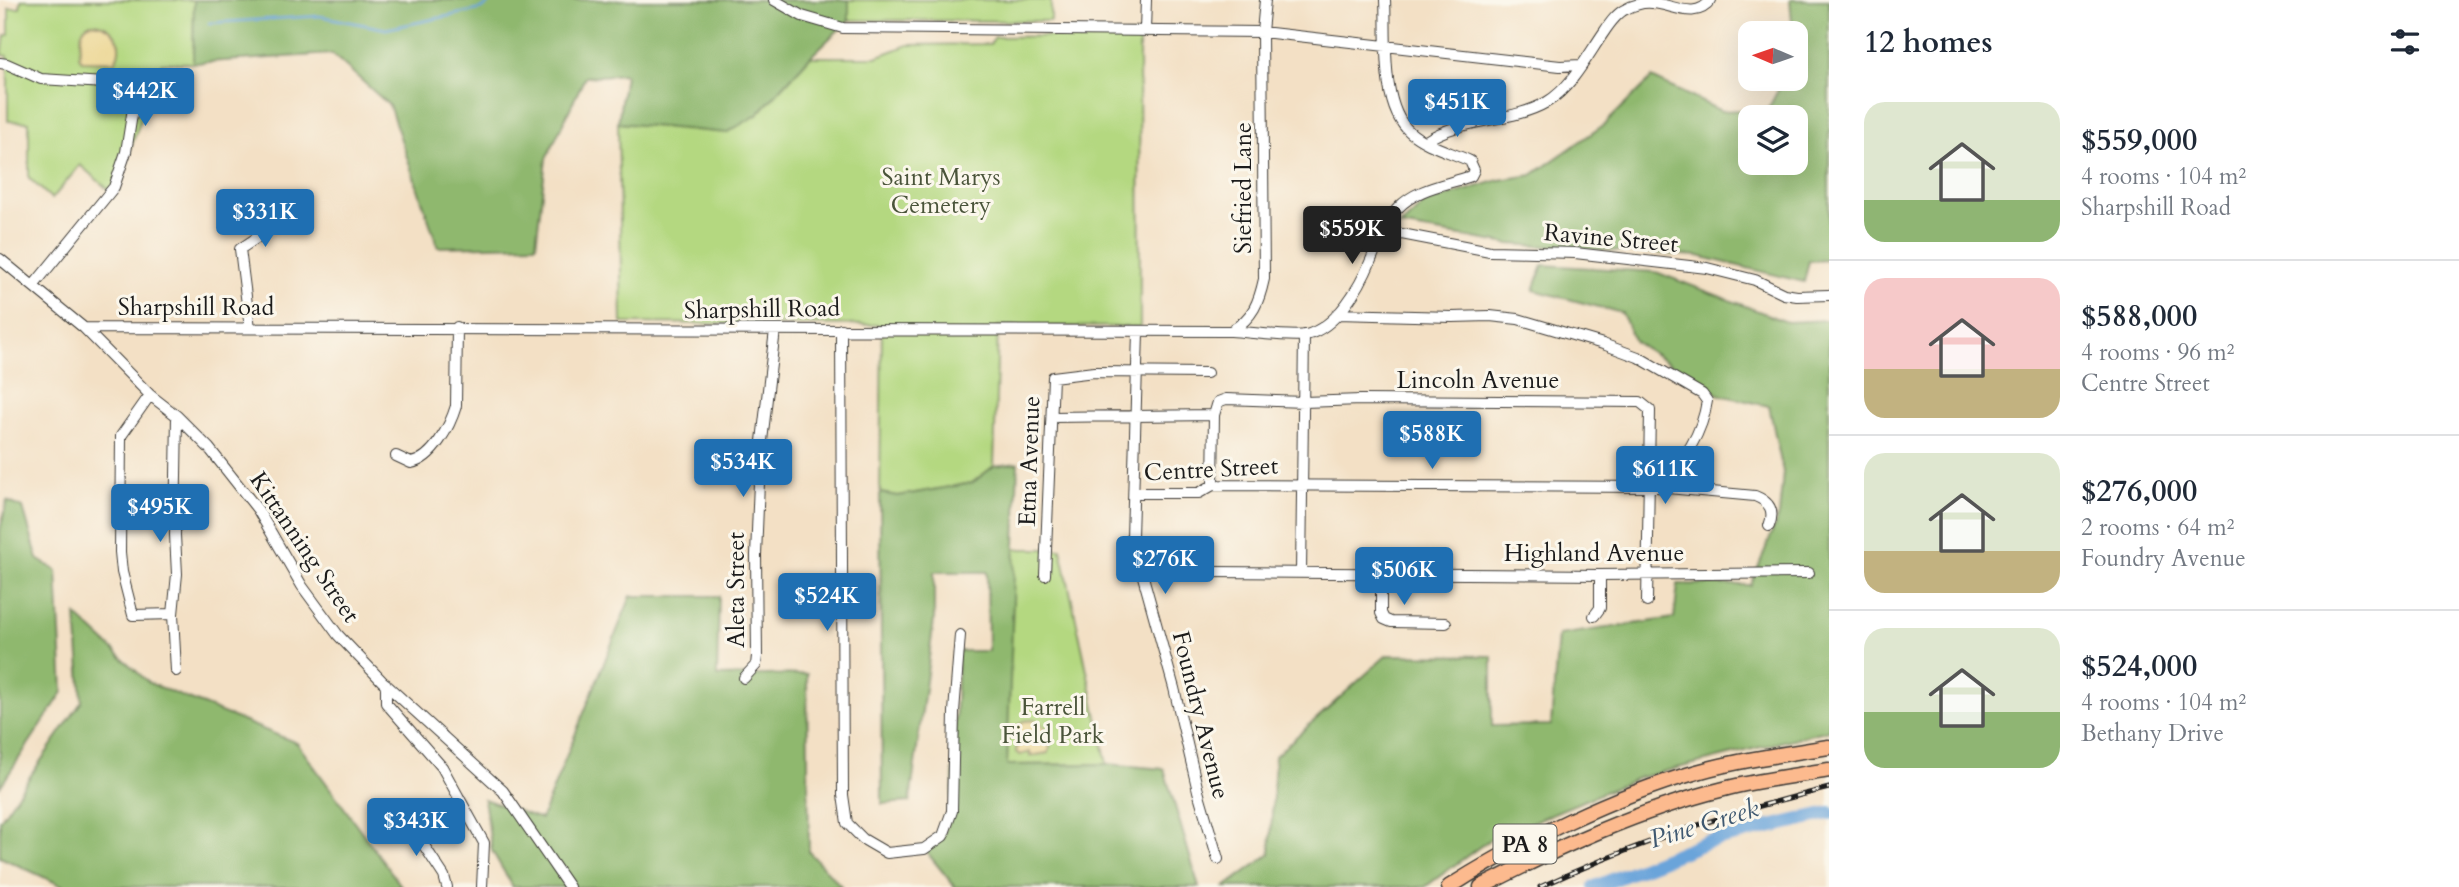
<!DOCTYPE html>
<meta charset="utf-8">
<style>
body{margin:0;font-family:Cardo,serif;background:#f2f2f3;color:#1f2937;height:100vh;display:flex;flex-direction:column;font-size:26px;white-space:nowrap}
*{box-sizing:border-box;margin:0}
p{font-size:23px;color:#747a83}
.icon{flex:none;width:38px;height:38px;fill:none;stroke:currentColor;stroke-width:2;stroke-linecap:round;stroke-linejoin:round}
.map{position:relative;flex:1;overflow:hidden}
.sheet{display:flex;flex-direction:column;background:#fff;width:630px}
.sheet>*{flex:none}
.needle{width:46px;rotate:272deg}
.buttons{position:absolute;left:1738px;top:21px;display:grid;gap:14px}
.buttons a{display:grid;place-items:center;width:70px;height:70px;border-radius:14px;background:#fff;box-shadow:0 7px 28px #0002;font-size:35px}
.price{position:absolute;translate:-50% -60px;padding:0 16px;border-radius:7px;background:#1f6fb2;color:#fff;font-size:23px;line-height:46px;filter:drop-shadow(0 2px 4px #0008)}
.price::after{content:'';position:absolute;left:50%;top:42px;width:21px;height:16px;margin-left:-10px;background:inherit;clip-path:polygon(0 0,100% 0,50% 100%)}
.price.active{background:#222;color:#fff}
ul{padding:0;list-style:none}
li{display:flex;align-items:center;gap:21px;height:175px;padding:0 35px}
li+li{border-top:2px solid #e0e1e3}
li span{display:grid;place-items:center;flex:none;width:196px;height:140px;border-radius:21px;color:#555}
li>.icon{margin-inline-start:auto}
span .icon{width:84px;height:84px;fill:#fffc;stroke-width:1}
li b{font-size:30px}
h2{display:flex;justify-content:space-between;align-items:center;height:84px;padding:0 35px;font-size:30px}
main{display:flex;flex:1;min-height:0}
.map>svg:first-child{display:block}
.green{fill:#b4d880;stroke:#687a4e;stroke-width:2}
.forest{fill:#8fb86e;stroke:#566a45;stroke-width:2;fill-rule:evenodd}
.sand{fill:#eeda9e;stroke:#857b5d;stroke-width:2}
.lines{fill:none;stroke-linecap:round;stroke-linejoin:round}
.stream{stroke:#6aa4da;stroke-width:2.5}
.river{stroke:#6aa4da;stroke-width:14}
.minor-casing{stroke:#3c3935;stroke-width:12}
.highway-casing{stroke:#3c3935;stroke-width:17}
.minor{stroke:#fff;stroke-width:10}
.highway{stroke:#fcba8e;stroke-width:14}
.rail-casing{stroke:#1c1c1c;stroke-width:5}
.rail{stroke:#fbf7ec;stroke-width:2.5;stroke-dasharray:8;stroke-linecap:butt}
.labels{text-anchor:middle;stroke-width:6;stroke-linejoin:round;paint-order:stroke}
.shield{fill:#fbf7ec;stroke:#5f5e5a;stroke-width:2}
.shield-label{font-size:23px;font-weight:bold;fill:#1c1c1c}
.park-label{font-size:24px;fill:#4a543a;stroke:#fbf7ec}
.street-label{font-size:24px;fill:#1c1c1c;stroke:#fbf7ec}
.water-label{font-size:26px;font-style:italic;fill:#3f5971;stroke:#fbf7ec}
</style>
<main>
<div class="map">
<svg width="1829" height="887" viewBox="0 0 1829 887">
<rect width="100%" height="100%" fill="#fbf7ec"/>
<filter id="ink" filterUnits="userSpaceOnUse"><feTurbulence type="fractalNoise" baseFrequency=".0143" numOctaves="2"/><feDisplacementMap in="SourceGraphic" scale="14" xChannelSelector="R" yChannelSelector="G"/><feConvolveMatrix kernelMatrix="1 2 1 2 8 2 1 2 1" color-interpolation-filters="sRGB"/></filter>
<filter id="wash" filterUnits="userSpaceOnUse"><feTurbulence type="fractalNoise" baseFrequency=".00686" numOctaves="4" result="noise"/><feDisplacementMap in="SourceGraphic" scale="28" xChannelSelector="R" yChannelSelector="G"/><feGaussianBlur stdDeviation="1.57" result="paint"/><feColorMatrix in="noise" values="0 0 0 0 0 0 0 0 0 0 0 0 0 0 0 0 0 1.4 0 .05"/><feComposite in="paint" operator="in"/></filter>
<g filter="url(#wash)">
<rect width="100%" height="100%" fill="#f3e0c5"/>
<path class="green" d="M 21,0 L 194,0 L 193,63 L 162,63 L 119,179 L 110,191 L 80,165 L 52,199 L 29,178 L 29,122 L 8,121 L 8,56 L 2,55 L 5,35 L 9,35 L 9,8 L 20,8 Z
M 849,0 L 1051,0 L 1051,21 L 849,20 Z
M 1139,35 L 1140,327 L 998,326 L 994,466 L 972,483 L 898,496 L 880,493 L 882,325 L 622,323 L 618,123 L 757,115 L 810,57 L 876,57 L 908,45 L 990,44 L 995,37 Z
M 1013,549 L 1061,549 L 1107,764 L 1007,765 Z"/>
<path class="forest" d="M 194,0 L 849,0 L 849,20 L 810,57 L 757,115 L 726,133 L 618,123 L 625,74 L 585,77 L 546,159 L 536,245 L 438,247 L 389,105 L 332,54 L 193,63 Z
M 1790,0 L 1829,0 L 1829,260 L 1809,261 L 1804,282 L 1698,256 L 1509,244 L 1400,226 L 1425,203 L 1499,180 L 1532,175 L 1605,124 L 1652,78 L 1721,111 L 1768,109 L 1784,79 L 1796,79 L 1796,33 L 1793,33 ZM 1750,117 L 1796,117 L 1796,163 L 1750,163 Z
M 1543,265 L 1656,272 L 1787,322 L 1829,320 L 1829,730 L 1638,778 L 1489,840 L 1425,887 L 1225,887 L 1270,854 L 1275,756 L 1387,655 L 1492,656 L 1492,726 L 1551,725 L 1558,635 L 1674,618 L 1678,584 L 1751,585 L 1779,515 L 1783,472 L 1769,406 L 1720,395 L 1635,342 L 1622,313 L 1534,290 Z
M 1018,463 L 1007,765 L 1107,764 L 1164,769 L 1199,887 L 955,887 L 924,849 L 943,836 L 952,811 L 958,651 L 988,651 L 987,572 L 934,572 L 934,620 L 910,802 L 882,804 L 880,493 L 898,496 L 972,483 L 994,466 Z
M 7,501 L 23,508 L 38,559 L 57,571 L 63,692 L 0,787 L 0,530 Z
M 631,596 L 719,596 L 717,676 L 807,674 L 809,852 L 842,887 L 513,887 L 492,851 L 484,799 L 541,819 Z
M 76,615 L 149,683 L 297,743 L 402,887 L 65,887 L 0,857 L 0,820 L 82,701 Z"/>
<path class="sand" d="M 91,23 C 113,24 126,42 115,62 L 82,61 L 79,56 C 81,44 78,27 91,23 Z
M 1036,720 L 1048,730 L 1050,749 L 1048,753 L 1030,756 L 1030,752 L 1020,755 L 1016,752 L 1018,740 L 1015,739 L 1019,724 L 1024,721 Z"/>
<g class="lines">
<path class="stream" d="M 209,23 L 320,16 L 386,29 L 482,9 L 493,0"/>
<path class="river" d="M 1595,887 L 1706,842 L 1829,813"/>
</g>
</g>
<g filter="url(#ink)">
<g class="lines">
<g class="minor-casing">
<path id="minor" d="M 774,0 L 802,16 L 843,28 L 1262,32 L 1560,66 L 1581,65
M 1145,30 L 1146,0
M 0,63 L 7,64 L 41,79 L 120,84 L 130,88 L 134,102 L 126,152 L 114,187 L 34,285
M 1426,141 C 1462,117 1511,123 1547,102 C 1572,87 1588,55 1604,32 C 1610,23 1617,13 1626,9 C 1634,5 1643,2 1652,3 C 1672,4 1696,21 1711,0
M 1386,231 L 1490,251 L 1575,253 L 1707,268 L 1755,280 L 1784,294 L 1797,296 L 1829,295
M 0,259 L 84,328 L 150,395 L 177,416 L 209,448 L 258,510 L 302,586 L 338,635 L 382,681 L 503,791 L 569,887
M 1337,314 L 1452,317 L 1490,316 L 1518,319 L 1603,344 L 1638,357 L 1702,394 L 1707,401 C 1702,435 1682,464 1657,487
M 84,328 L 1231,331 C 1248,332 1291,338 1306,335 C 1337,327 1360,287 1371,260 C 1377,246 1388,218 1398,208 C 1417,188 1446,185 1471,176 L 1474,170 L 1470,161 C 1451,152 1426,146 1410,132 C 1380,106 1387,37 1385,0
M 250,328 L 240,249 L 287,218
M 841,329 L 843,795 L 847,823 L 863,839 L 887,853 L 924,849 L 943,836 L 952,811 L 954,712 L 960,635
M 1232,330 C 1253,318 1259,302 1264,279 L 1262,32 L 1265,0
M 1138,332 L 1132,537 L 1174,688 L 1198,791 L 1218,859
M 150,395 L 121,436 L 120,552 L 122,572 L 133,615 L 173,614
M 1052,417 L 1214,415
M 396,456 L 411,463 C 433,459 450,426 456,406 L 457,327
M 1213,485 L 1214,415 L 1218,402 L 1226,399 L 1304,402 L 1361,400 L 1640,402 L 1650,410 L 1647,602
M 1134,493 L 1199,493 L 1213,485 L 1657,487 L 1755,496 C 1770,502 1775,511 1769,526
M 1211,572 L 1600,575 L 1809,573
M 1301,573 L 1304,335
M 1381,573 L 1381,613 L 1384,619 L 1391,622 L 1446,623
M 1045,575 L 1053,377 L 1094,372 L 1207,373
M 1594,616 L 1600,608 L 1600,575
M 176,671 L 173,614 L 177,574 L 175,535 L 177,416
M 744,678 L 756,665 L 757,656 L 756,555 L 760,458 L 775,330
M 386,684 L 386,703 L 442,767 L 469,816 L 484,843 L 482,887
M 408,821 L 444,876 L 447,887"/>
</g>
<g class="highway-casing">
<path id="highway" d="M 1449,887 C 1523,840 1613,796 1697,772 C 1740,760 1785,754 1829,747
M 1481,887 C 1559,847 1639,810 1724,789 C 1758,780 1794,776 1829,770"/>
</g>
<use href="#minor" class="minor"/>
<use href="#highway" class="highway"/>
<g class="rail-casing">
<path id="rail" d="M 1540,887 C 1633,844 1729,812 1829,788"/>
</g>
<use href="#rail" class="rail"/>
</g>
</g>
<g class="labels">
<rect class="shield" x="1493.5" y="824.5" width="63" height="39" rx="5"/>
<g class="shield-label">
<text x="1525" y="852">PA 8</text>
</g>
<g class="park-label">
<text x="941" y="185">Saint Marys<tspan x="941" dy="28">Cemetery</tspan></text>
<text x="1053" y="715">Farrell<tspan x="1053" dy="28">Field Park</tspan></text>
</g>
<g class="street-label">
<text transform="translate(1243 188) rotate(-90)" y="8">Siefried Lane</text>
<text transform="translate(1611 238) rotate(5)" y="8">Ravine Street</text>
<text x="196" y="315">Sharpshill Road</text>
<text transform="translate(762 309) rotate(-1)" y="8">Sharpshill Road</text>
<text x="1478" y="388">Lincoln Avenue</text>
<text transform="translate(1029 461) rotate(-88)" y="8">Etna Avenue</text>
<text transform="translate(1211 469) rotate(-3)" y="8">Centre Street</text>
<text transform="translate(305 547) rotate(56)" y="8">Kittanning Street</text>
<text x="1594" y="561">Highland Avenue</text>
<text transform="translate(736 590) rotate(-90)" y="8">Aleta Street</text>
<text transform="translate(1201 715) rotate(76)" y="8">Foundry Avenue</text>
</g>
<g class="water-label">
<text transform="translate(1704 823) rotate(-17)" y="9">Pine Creek</text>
</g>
</g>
</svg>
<div class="buttons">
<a><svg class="needle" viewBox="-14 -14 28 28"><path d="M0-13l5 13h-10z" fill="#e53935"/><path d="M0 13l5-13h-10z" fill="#747a83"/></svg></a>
<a><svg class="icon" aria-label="layers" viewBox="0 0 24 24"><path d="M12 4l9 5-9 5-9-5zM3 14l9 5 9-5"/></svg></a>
</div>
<b class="price" style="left:145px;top:128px">$442K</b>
<b class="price" style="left:1457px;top:139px">$451K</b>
<b class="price" style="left:265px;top:249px">$331K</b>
<b class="price active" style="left:1352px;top:266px">$559K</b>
<b class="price" style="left:1432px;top:471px">$588K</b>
<b class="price" style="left:743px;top:499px">$534K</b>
<b class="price" style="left:1665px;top:506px">$611K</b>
<b class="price" style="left:160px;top:544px">$495K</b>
<b class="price" style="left:1165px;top:596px">$276K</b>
<b class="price" style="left:1404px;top:607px">$506K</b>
<b class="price" style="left:827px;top:633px">$524K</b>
<b class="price" style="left:416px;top:858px">$343K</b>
</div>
<section class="sheet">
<h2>12 homes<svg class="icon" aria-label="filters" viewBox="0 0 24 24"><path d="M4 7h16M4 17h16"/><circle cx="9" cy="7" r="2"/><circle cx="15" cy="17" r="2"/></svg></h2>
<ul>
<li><span style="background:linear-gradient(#dfe7d0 70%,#8fb573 0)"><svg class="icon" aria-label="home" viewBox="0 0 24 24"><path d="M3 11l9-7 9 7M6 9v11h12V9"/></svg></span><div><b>$559,000</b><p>4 rooms · 104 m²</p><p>Sharpshill Road</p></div></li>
<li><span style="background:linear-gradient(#f6c9c9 65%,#c2b280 0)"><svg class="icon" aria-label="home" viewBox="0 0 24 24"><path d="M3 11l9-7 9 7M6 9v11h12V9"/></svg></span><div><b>$588,000</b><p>4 rooms · 96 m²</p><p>Centre Street</p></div></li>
<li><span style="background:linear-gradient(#dfe7d0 70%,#c2b280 0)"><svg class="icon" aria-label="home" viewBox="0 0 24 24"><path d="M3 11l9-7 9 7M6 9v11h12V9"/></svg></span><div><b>$276,000</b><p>2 rooms · 64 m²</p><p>Foundry Avenue</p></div></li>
<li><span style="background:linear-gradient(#dfe7d0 60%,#8fb573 0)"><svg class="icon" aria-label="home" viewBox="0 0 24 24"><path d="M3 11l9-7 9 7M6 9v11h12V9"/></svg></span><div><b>$524,000</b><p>4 rooms · 104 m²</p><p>Bethany Drive</p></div></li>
</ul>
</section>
</main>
